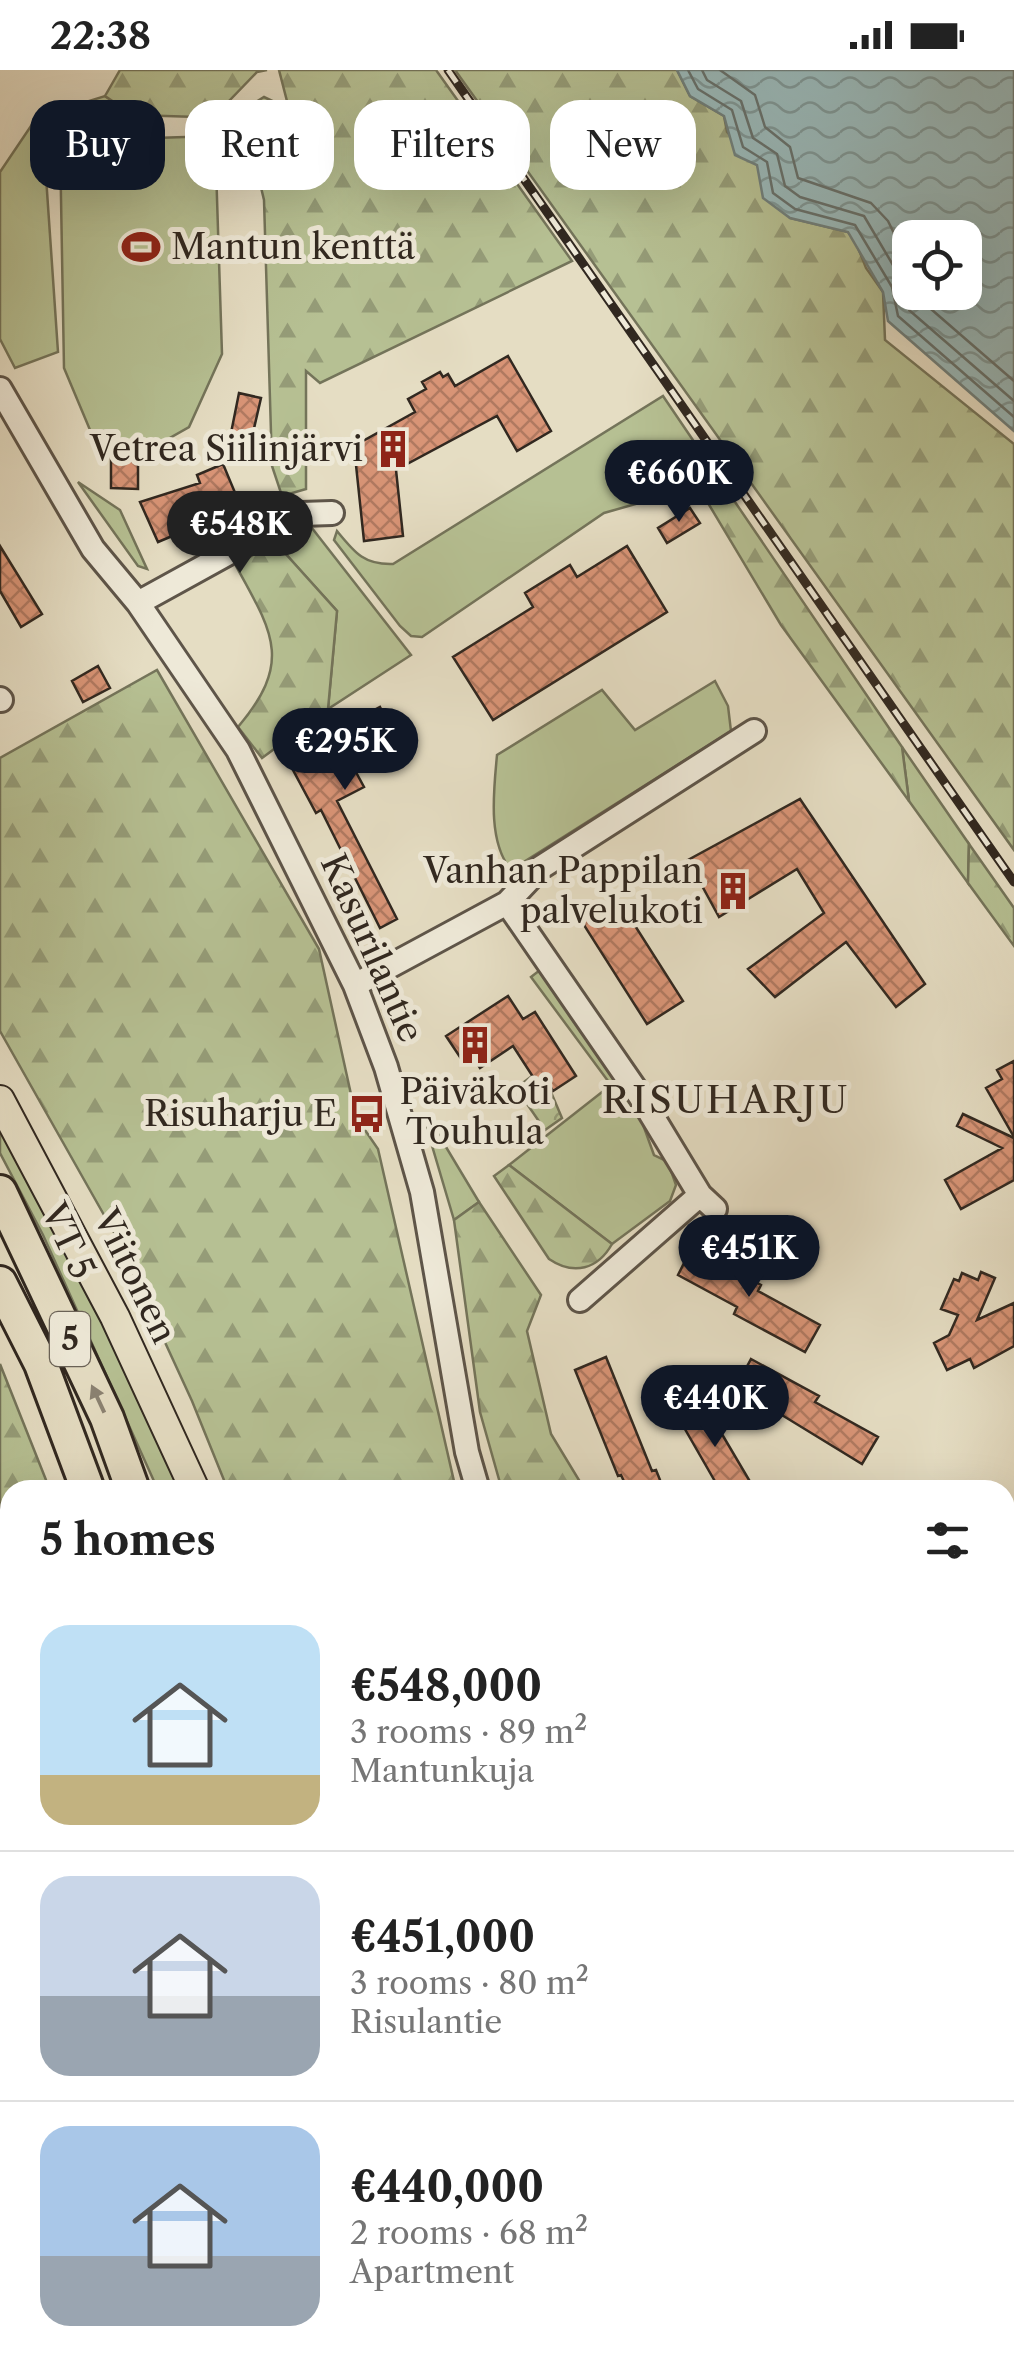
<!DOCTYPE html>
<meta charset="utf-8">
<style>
body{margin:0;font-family:"Libre Caslon Text",serif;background:#f6f6f6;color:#222;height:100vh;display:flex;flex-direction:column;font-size:38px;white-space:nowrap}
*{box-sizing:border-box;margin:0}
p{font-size:32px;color:#767676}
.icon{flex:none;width:55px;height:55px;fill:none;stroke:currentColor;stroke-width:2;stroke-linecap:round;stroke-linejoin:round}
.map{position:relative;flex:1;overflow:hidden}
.drawer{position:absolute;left:0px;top:1410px;width:1015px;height:892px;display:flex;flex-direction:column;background:#fff;border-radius:30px 30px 0 0;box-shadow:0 10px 40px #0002}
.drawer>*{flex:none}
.hud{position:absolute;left:30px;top:30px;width:955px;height:90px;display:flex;gap:20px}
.fabs{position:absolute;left:892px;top:150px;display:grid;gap:20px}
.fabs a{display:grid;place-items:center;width:90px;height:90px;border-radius:20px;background:#fff;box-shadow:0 10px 40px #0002;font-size:50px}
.price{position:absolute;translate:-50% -85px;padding:0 22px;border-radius:35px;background:#111827;color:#fff;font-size:32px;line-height:65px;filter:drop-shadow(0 2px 5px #0008)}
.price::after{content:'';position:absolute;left:50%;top:60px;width:30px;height:22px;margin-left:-15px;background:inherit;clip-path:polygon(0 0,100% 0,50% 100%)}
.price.current{background:#222;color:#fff}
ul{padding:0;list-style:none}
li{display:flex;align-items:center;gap:30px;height:250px;padding:0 40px}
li+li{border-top:2px solid #e0e0e0}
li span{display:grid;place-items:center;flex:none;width:280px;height:200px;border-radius:30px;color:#555}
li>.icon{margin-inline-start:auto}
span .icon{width:120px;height:120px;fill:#fffc;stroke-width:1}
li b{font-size:42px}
h2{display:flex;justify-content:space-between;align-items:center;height:120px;padding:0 40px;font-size:42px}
.tag{padding:0 35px;border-radius:30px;background:#fff;box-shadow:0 10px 40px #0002;font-size:35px;line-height:90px}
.tag.current{background:#111827;color:#fff}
.status{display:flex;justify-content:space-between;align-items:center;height:70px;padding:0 50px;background:#fff;direction:ltr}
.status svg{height:28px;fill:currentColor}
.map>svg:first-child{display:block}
.green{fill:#b6c093;stroke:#74745a;stroke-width:2.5}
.forest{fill:url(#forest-firs);stroke:#74745a;stroke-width:2.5}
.park{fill:url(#park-crowns);stroke:#74745a;stroke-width:2.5}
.water{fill:url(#water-waves);stroke:#6f807e;stroke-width:2.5;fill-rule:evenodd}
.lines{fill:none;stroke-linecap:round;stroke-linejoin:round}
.shore{stroke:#65716e;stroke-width:2.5}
.building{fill:url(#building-cross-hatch);stroke:#312820;stroke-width:2.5}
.minor-casing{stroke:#5e5549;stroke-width:28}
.major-casing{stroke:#312820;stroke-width:32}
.highway-casing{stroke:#312820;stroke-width:38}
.minor{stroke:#eee9d8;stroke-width:22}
.major{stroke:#e5ddc3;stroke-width:28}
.highway{stroke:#e5ddc3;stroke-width:32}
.rail-casing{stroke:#312820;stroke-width:9}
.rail{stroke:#eee9d8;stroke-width:5;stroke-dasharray:15;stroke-linecap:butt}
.oneway{fill:#8b8272}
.labels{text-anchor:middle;stroke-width:10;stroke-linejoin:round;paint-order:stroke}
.shield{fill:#eee9d8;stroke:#6a6257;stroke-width:2.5}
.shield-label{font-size:32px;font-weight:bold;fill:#312820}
.poi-label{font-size:35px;fill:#312820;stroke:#eee9d8;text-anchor:end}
.street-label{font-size:35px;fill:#312820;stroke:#eee9d8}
.neighbourhood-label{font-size:38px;letter-spacing:2.5px;fill:#312820;stroke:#eee9d8}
</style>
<div class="status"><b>22:38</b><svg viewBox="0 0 49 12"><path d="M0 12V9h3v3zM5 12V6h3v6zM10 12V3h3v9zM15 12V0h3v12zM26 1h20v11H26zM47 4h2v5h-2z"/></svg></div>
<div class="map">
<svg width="1014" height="2301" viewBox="0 0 1014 2301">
<defs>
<pattern id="forest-firs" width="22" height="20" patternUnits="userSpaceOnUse" patternTransform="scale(2.5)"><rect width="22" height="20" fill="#b6c093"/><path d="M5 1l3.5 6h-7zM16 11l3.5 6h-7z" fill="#959c78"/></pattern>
<pattern id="park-crowns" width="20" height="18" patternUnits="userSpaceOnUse" patternTransform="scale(2.5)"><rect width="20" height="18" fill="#b6c093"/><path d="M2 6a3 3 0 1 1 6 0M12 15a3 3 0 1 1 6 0" fill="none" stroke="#959c78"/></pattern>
<pattern id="water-waves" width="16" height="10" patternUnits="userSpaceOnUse" patternTransform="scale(2.5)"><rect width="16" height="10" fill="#99babc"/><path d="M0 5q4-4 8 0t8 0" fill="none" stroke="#7d9798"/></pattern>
<pattern id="building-cross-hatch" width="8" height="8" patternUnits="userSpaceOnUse" patternTransform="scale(2.5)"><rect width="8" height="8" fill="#d89476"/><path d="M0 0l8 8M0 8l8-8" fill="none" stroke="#b07960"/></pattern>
</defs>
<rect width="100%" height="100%" fill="#e5ddc3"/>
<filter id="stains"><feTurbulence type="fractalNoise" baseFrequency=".002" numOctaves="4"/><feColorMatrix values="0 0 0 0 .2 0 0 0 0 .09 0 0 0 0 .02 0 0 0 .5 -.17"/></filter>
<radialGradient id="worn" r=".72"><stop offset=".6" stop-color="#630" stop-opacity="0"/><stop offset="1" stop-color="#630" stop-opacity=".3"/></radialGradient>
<path class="green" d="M 105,26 L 133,45 L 91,52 L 61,71 L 215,66 L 222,284 L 189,357 L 152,378 L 110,382 L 98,379 L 64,298 L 60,71 L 45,92 L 58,282 L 15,298 L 0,269 L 0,102 L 37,47 Z
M 663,326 L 720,410 L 702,423 L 688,412 L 660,427 L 604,443 L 422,567 L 411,566 L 400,556 L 334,470 L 337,461 C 355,483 364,495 393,494 Z
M 78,412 L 120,440 L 147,499 L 138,496 Z
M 301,444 L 411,585 L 328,639 L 337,541 L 266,462 Z
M 715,611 L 728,636 L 731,661 L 511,800 C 487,771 494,719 497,685 L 602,620 L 635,660 Z
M 902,677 L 969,774 L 968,813 L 909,731 Z
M 540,900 L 641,1049 L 654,1085 L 668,1092 L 676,1115 L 670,1131 L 612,1174 L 509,1095 L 611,1015 L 531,907 Z
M 425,1052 L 431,1052 L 479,1132 L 454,1150 Z
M 0,1056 L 100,1238 L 179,1420 L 158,1420 L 43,1165 L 0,1083 Z"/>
<path class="forest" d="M 120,0 L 267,0 L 257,2 L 228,32 L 198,47 L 133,45 L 105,26 Z
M 279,0 L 436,0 L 572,191 L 320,313 L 306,301 L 306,419 L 282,426 L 272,396 L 264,130 L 253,84 L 251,35 L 264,27 L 289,39 Z
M 455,0 L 677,0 L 690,26 L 724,46 L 727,62 L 757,95 L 790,148 L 848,162 L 855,170 L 866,198 L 883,222 L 885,270 L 1014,374 L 1014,780 Z
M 720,410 L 902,677 L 909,731 L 781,555 L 702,423 Z
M 274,471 L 337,541 L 328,639 L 262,688 L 238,657 C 293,592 273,563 236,496 Z
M 157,600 L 319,879 L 356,1047 L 378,1079 L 456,1420 L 228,1420 L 192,1331 L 117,1168 L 0,961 L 0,688 Z
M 969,774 L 1014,838 L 1014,876 L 968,813 Z
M 509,1095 L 612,1174 C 598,1199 574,1206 549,1189 L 494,1106 Z
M 479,1132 L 541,1225 L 527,1261 L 551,1364 L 585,1420 L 502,1420 L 480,1342 L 454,1150 Z
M 0,1294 L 50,1420 L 10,1420 L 10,2292 L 78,2293 L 83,2301 L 0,2301 Z
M 640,2292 L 650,2301 L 401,2301 L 399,2293 Z
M 948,2292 L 960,2301 L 769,2301 L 759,2293 Z"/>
<path class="park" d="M 532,1006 L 537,1013 L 545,1008 L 562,1048 L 545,1060 L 516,1018 Z"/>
<path class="water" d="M 677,0 L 1014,0 L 1014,361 L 888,251 L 883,222 L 848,162 L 790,148 L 763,128 L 757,95 L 735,85 L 724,46 L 690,26 ZM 910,168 L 965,168 L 965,222 L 910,222 Z"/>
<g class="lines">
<path class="shore" d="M 688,0 L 698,19 L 732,40 L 743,77 L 767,92 L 773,123 L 795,139 L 855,155 L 892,217 L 898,246 L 1014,347
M 702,0 L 707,10 L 741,31 L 753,68 L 777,84 L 785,116 L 800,127 L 864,146 L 903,212 L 909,240 L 1014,331
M 720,0 L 755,25 L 765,57 L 790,77 L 798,108 L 871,133 L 888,151 L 910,196
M 921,222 L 924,233 L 1014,311"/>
</g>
<path class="building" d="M 508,286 L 551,361 L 517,381 L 497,346 L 396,400 L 403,466 L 364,471 L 354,376 L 415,342 L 408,329 L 426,319 L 422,312 L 440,302 L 443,307 L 448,304 L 455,316 Z
M 239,323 L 261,328 L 252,367 L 231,363 Z
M 111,386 L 138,386 L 138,419 L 111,418 Z
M 223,394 L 241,437 L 158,472 L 140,432 L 200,413 L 197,405 Z
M 690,438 L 700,453 L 667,473 L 658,458 Z
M 0,476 L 42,544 L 21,557 L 0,521 Z
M 627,476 L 667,542 L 493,650 L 453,587 L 533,537 L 525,523 L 570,495 L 577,507 Z
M 98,596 L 110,618 L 83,632 L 72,611 Z
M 380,637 L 397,668 L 351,693 L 364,717 L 337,731 L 397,849 L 380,858 L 321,740 L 316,743 L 286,687 Z
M 800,729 L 925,914 L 896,937 L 846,872 L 775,927 L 748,899 L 824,843 L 797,799 L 719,847 L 688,790 Z
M 618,829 L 683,931 L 647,954 L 582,852 Z
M 508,926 L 523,949 L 535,942 L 576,1006 L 553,1021 L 545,1008 L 537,1013 L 513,976 L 480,998 L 473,987 L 464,993 L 446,966 Z
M 1014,991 L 1014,1067 L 986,1018 L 1002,1009 L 997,1000 Z
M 963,1044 L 1014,1068 L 1014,1110 L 961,1139 L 945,1110 L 1002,1078 L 957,1056 Z
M 692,1177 L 761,1215 L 758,1221 L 820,1255 L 805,1282 L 734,1244 L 737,1237 L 678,1205 Z
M 981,1202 L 995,1208 L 977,1250 L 1014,1233 L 1014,1276 L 974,1298 L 970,1289 L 947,1300 L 934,1273 L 949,1265 L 958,1245 L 941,1239 L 954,1209 L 959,1211 L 962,1203 L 978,1210 Z
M 606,1287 L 652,1401 L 656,1400 L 664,1420 L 628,1420 L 621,1405 L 618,1406 L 575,1300 Z
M 751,1289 L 819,1326 L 815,1332 L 878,1367 L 862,1394 L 736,1317 Z
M 703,1332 L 755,1420 L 720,1420 L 678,1347 Z"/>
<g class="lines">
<g class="minor-casing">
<path id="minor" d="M 0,319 L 93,479 L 138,533 L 238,680 L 355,915 L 386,997 L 422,1122 L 467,1382 L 478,1420
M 138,533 L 285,452 L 301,444 L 332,443
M 0,629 L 1,630
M 507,833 L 540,798 L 754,661
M 355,915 L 507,833 L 640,1026 L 700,1125 L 715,1139
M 580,1230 L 700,1125
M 1005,1523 L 1014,1548
M 1005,1732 L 1014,1726
M 1005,2073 L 1007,2075
M 981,2292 L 992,2301"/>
</g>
<g class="major-casing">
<path id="major" d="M 0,1030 L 115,1247 L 195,1420
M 687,2292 L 696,2301"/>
</g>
<g class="highway-casing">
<path id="highway" d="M 0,1122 L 107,1348 L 133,1420
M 0,1213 L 41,1294 L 88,1420
M 328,2292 L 329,2301
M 371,2292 L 373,2301
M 236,2301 L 237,2292"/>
</g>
<use href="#minor" class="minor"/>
<use href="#major" class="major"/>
<use href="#highway" class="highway"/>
<g class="rail-casing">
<path id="rail" d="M 448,0 L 1014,812"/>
</g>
<use href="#rail" class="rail"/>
</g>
<defs><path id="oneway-solid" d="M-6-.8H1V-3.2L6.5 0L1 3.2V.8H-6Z" transform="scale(2.5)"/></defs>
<use class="oneway" href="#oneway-solid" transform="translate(98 1329) rotate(-115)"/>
<defs>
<g id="stadium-bare" transform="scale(3)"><path d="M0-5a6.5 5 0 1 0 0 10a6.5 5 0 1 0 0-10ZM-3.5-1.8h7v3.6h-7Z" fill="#8f2418" stroke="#eee9d8" stroke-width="2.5" paint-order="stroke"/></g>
<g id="building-bare" transform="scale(3)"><path d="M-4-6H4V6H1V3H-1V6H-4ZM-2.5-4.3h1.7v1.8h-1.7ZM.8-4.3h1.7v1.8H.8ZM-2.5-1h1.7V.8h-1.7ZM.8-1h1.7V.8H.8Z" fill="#8f2418" stroke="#eee9d8" stroke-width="2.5" paint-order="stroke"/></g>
<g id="bus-bare" transform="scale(3)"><path d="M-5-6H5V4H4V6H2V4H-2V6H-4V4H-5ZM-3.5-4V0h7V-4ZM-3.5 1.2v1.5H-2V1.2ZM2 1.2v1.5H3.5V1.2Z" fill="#8f2418" stroke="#eee9d8" stroke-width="2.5" paint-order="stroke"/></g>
</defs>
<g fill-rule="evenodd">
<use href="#stadium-bare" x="141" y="177"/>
<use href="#building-bare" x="393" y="379"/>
<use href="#building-bare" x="733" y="821"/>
<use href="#building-bare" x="475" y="975"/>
<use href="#bus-bare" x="367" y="1044"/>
</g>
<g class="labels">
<rect class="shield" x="50" y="1242" width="40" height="54" rx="8"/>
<g class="shield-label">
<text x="70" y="1280">5</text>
</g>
<g class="poi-label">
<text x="171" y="189" text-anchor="start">Mantun kenttä</text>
<text x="363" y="391">Vetrea Siilinjärvi</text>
<text x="703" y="813">Vanhan Pappilan<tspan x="703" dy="40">palvelukoti</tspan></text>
<text x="475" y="1034" text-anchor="middle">Päiväkoti<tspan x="475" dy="40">Touhula</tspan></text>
<text x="337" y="1056">Risuharju E</text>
</g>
<g class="street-label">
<text transform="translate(372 878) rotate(66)" y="12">Kasurilantie</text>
<text transform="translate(68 1171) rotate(65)" y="12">VT 5</text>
<text transform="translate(135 1206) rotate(64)" y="12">Viitonen</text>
</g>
<g class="neighbourhood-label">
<text x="726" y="1043">RISUHARJU</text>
</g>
</g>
<rect width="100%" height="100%" filter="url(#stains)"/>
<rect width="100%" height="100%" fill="url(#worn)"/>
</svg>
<div class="fabs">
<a><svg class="icon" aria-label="locate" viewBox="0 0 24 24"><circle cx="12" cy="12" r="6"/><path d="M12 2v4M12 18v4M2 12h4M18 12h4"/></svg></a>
</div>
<b class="price" style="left:679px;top:455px">€660K</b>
<b class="price current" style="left:240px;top:506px">€548K</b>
<b class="price" style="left:345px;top:723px">€295K</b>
<b class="price" style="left:749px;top:1230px">€451K</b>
<b class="price" style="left:715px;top:1380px">€440K</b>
<div class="hud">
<a class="tag current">Buy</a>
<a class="tag">Rent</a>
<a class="tag">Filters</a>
<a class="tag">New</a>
</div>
<section class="drawer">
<h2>5 homes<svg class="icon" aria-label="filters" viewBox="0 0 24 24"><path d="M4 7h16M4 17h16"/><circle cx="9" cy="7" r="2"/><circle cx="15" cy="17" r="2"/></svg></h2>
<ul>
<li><span style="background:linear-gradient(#bfe0f5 75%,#c2b280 0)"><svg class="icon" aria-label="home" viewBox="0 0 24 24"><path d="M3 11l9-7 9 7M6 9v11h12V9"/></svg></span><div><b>€548,000</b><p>3 rooms · 89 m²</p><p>Mantunkuja</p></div></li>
<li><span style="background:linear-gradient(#c9d6e8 60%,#9aa5b1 0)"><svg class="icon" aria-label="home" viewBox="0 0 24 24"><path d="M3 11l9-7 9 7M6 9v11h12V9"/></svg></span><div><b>€451,000</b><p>3 rooms · 80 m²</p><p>Risulantie</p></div></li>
<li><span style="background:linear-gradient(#a9c7e8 65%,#9aa5b1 0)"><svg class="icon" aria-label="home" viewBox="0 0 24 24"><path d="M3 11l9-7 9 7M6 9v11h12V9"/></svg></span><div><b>€440,000</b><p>2 rooms · 68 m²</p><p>Apartment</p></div></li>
</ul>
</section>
</div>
